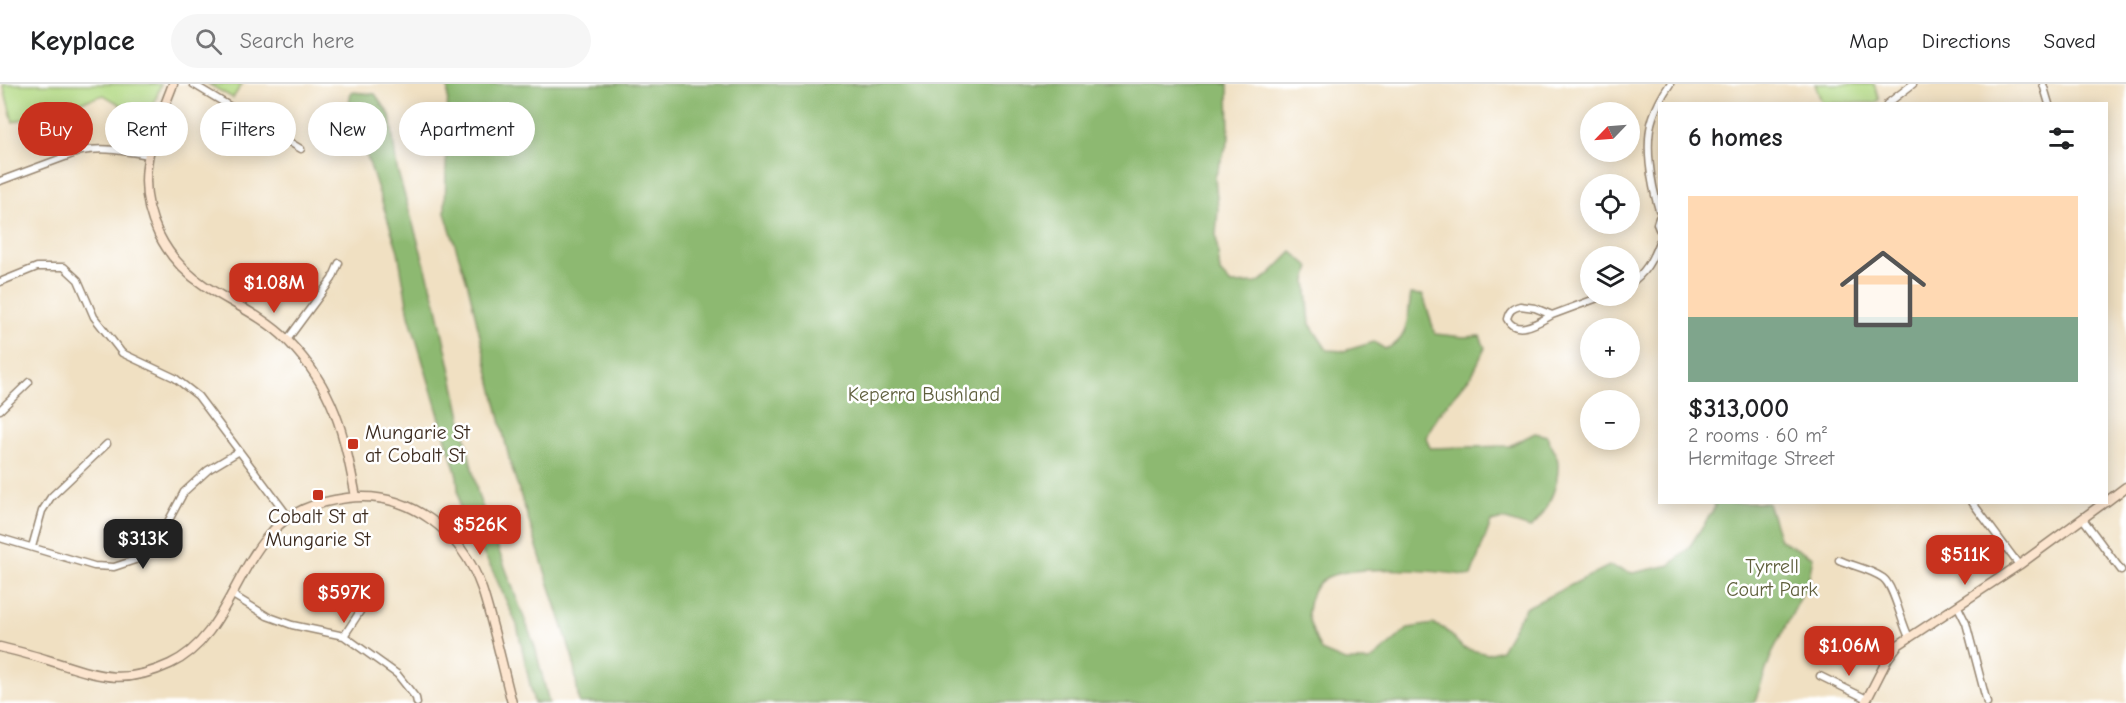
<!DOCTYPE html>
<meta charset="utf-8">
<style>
body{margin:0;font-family:"Comic Neue",sans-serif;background:#f6f6f6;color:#202124;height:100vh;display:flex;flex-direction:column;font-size:22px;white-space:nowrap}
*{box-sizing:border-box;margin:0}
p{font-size:20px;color:#757577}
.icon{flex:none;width:33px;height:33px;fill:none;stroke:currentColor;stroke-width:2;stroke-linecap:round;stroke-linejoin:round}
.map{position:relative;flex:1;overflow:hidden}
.drawer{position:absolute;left:1658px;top:18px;width:450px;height:402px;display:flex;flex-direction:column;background:#fff;border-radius:0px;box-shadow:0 3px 15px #0003}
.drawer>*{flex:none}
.top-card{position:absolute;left:18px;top:18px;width:570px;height:54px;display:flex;gap:12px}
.needle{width:39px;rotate:245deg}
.controls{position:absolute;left:1580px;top:18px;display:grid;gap:12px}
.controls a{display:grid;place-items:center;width:60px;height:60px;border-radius:50%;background:#fff;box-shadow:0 3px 15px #0003;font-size:30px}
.price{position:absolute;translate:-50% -51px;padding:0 14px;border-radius:12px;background:#c8321e;color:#fff;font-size:20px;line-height:39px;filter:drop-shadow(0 2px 3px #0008)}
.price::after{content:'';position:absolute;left:50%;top:36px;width:18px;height:14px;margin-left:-9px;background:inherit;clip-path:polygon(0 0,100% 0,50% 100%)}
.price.current{background:#222;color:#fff}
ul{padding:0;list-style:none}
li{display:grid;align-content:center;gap:12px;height:318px;padding:0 30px}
li span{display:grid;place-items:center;height:186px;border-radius:0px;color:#555}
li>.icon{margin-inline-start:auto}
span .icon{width:108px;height:108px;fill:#fffc;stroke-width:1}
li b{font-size:26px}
h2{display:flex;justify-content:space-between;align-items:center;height:72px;padding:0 30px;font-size:26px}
.pill{padding:0 21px;border-radius:27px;background:#fff;box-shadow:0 3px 15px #0003;font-size:21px;line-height:54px}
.pill.current{background:#c8321e;color:#fff}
header{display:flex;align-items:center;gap:36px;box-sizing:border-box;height:84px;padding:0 30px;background:#fff;border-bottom:2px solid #e0e0e0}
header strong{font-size:28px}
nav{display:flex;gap:33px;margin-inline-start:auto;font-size:21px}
.search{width:420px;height:54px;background:#f6f6f6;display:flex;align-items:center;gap:15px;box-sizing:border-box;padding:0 21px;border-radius:33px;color:#757577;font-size:22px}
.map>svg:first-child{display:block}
.green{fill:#b2d983;stroke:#768250;stroke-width:1.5}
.forest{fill:#8db971;stroke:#647248;stroke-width:1.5}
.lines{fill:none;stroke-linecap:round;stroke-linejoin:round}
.street-casing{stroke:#968570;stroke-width:9}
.secondary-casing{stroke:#968570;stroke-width:11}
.street{stroke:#fff;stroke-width:6}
.secondary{stroke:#fce5cf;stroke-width:8}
.poi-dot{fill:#c8321e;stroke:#fff;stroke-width:2}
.labels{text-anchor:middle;stroke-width:5;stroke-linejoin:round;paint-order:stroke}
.park-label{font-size:20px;fill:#5f5f3c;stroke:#fff}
.poi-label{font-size:20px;fill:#3b2a1e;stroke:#fff;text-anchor:start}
</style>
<header>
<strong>Keyplace</strong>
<div class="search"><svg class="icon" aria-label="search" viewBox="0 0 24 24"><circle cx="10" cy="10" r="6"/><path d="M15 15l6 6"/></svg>Search here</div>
<nav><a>Map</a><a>Directions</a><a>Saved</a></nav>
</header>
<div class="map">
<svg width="2126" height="619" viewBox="0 0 2126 619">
<rect width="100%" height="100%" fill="#fff"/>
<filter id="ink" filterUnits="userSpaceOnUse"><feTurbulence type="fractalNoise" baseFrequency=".0167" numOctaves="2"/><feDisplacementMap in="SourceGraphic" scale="12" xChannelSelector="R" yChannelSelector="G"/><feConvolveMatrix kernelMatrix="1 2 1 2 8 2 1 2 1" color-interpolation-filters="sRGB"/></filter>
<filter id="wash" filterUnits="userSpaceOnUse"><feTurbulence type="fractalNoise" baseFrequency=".008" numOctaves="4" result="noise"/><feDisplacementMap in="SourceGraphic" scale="24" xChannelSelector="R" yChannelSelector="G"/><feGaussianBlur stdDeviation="1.35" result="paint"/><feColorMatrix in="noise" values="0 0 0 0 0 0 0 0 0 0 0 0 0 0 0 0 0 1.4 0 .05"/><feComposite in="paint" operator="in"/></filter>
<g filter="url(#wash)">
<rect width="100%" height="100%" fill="#f0e0c2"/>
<path class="green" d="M 3,0 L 161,0 L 148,37 L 104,11 L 13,38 Z
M 208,0 L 242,0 L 233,14 Z
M 1815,0 L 1874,0 L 1879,16 L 1874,19 L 1822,19 Z"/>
<path class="forest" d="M 448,0 L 1228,0 L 1229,55 L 1215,93 L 1218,125 L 1216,151 L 1220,188 L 1231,200 L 1257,199 L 1268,192 L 1292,168 L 1310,183 L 1306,196 L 1310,240 L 1327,266 L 1344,267 L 1374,258 L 1385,265 C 1410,257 1407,233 1411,210 L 1423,211 L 1435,250 L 1464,253 L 1480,252 L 1485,264 L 1473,289 L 1438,331 L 1426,353 L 1430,364 L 1509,362 L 1535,349 L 1547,352 C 1550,360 1558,371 1558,379 C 1559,402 1547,430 1530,444 L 1503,435 L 1491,438 L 1471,492 C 1440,487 1350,479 1324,495 C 1314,501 1309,516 1308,527 C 1307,536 1317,558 1321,567 L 1345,577 L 1370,577 L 1409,544 L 1433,540 L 1445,545 L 1463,564 L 1488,570 L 1501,566 L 1525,524 L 1609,482 L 1633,489 L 1670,481 L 1688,465 L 1715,423 L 1714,419 L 1768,419 L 1780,456 L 1813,473 L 1808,499 L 1772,569 L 1755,617 L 1749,619 L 579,619 L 573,575 L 510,378 L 468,201 L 445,129 Z
M 351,8 L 375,10 L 390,31 L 397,85 L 436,219 L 478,411 L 535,563 L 549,619 L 534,619 L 517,541 L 491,483 L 460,430 L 457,392 L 409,231 L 398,167 L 368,75 L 347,32 Z"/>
</g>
<g filter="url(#ink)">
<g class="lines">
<g class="street-casing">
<path id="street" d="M 193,0 L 301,65
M 2043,0 L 2049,20
M 1887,20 L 1913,0
M 0,97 L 81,67 C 104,63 126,67 149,71
M 1659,126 C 1651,100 1644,59 1653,33 C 1657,21 1663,10 1670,0
M 1659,134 L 1657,140 L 1659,145
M 0,198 L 37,183 L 64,183 L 78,196 L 94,233 L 122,269 L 175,294 L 198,312 L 288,432
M 1629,200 C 1645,190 1652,176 1659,158
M 1520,222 L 1535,224 L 1552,231 C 1539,238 1516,253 1507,235 C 1509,226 1513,224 1520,222 Z
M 1552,231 L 1603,212
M 287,256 L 332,195 L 339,179
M 0,326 L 29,298
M 1972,418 L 2019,481
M 2083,435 L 2121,486
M 0,454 L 94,482 L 114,483 L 138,475 L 162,449 L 184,408 L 208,386 L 238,368
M 32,463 L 42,427 L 51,413 L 107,360
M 1839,476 C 1853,482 1870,485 1883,494 C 1894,502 1901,538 1909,553
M 231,510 L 267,532 L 292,541 L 344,552 L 397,590 L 416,614 L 417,619
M 1958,523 L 1966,539 L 1987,619
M 344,552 L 368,515
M 1820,592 L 1867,615"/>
</g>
<g class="secondary-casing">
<path id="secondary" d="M 173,0 C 163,27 150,54 147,82 C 141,130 165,176 205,202 C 232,219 266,234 288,257 C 335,305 344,350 356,413
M 2106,418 L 2126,403
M 0,563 C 16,567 32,571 48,576 C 96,591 121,603 170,580 C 222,556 233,492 268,452 C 289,427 316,418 347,414 C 409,406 462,448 482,505 C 494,542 502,581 512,619
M 1865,619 L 1888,574 L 1898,561 L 2019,481 L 2105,418"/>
</g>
<use href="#street" class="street"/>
<use href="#secondary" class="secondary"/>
</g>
</g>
<g class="poi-dot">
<rect x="347" y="354" width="12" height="12" rx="3"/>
<rect x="312" y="405" width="12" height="12" rx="3"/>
</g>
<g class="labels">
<g class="park-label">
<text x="924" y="317">Keperra Bushland</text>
<text x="1772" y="489">Tyrrell<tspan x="1772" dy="23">Court Park</tspan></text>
</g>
<g class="poi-label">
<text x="365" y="355">Mungarie St<tspan x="365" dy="23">at Cobalt St</tspan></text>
<text x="318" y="439" text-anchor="middle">Cobalt St at<tspan x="318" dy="23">Mungarie St</tspan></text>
</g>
</g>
</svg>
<div class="controls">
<a><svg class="needle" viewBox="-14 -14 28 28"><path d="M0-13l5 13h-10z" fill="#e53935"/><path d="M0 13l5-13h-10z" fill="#757577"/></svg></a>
<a><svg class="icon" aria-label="locate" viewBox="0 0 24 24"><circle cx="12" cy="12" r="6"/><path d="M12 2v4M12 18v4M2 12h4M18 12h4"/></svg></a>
<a><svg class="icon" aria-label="layers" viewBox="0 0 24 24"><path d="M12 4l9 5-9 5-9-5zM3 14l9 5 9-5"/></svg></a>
<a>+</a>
<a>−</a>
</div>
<b class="price" style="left:274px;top:230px">$1.08M</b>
<b class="price" style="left:480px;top:472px">$526K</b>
<b class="price current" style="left:143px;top:486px">$313K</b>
<b class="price" style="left:1965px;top:502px">$511K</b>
<b class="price" style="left:344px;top:540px">$597K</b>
<b class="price" style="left:1849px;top:593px">$1.06M</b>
<div class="top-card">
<a class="pill current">Buy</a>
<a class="pill">Rent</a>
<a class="pill">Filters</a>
<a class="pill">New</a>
<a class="pill">Apartment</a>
</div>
<section class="drawer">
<h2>6 homes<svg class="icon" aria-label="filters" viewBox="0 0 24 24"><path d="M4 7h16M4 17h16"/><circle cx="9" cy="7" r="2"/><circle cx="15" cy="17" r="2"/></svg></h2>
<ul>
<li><span style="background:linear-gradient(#ffd9b3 65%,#7fa58c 0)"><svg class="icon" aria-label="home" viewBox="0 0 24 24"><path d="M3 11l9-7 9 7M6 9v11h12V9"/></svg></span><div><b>$313,000</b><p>2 rooms · 60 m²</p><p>Hermitage Street</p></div></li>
</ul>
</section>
</div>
